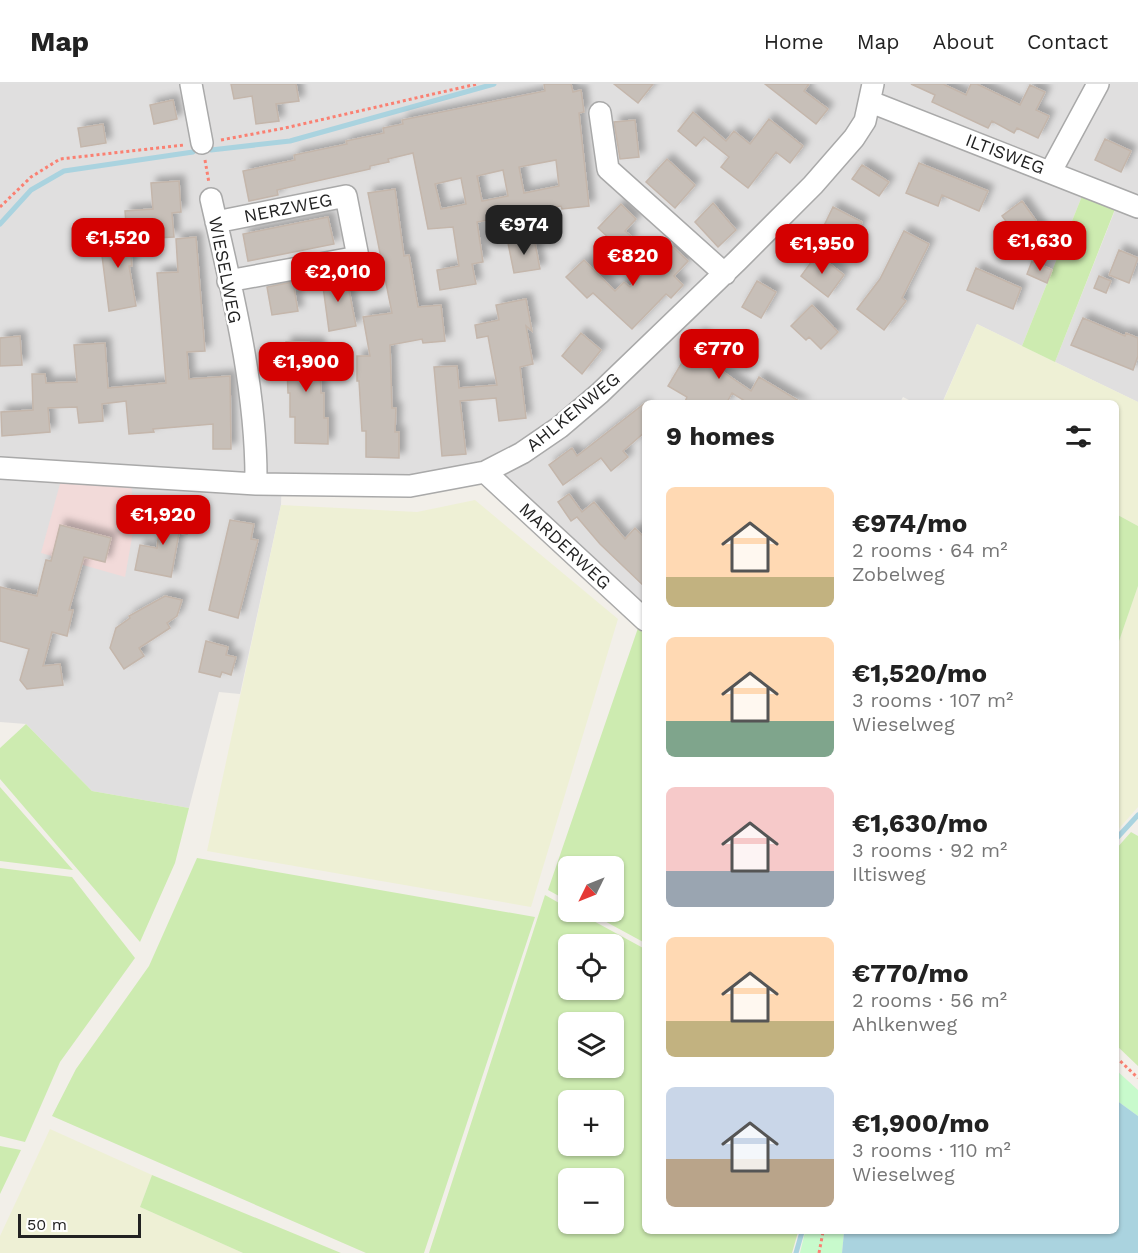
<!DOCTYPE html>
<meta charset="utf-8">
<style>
body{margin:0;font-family:"Work Sans",sans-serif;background:#f2f2f2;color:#222;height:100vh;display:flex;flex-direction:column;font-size:22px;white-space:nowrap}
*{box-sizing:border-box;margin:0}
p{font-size:20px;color:#767676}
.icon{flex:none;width:33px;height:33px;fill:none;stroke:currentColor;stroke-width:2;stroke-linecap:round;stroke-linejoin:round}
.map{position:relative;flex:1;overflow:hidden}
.sheet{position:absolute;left:642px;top:316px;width:477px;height:834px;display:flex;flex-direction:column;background:#fff;border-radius:9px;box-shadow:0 2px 4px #0004}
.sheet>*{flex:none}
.needle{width:39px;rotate:227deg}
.buttons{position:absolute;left:558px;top:772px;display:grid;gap:12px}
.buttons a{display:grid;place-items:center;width:66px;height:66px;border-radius:9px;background:#fff;box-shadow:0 2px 4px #0004;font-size:30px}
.scale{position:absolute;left:18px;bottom:15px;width:123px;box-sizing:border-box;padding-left:6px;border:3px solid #222;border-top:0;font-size:16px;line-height:21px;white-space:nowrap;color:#222;-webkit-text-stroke:4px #fff;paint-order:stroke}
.price{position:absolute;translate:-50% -51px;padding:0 14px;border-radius:12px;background:#d40000;color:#fff;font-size:20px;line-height:39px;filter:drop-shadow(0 2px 3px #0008)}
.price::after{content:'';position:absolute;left:50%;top:36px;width:18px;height:14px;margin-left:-9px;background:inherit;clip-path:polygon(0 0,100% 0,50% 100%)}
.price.current{background:#222;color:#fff}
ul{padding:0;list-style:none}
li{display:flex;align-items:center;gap:18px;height:150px;padding:0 24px}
li span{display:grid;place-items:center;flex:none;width:168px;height:120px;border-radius:9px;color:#555}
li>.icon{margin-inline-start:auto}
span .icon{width:72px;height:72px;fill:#fffc;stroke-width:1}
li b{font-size:26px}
h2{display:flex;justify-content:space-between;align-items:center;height:72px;padding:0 24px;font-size:26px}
header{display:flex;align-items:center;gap:36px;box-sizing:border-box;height:84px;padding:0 30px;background:#fff;border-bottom:2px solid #e0e0e0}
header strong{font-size:28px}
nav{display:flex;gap:33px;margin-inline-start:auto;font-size:21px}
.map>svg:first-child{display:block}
.residential{fill:#e0dfdf}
.commercial{fill:#f2dad9}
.farmland{fill:#eef0d5}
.grass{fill:#cdebb0;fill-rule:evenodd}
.park{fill:#c8facc}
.water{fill:#aad3df}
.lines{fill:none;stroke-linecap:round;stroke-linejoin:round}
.stream{stroke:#aad3df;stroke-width:5}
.building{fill:#c7bfb8;stroke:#c4b6ab;stroke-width:1.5;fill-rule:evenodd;filter:url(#shadow)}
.minor-casing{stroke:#a9a9a9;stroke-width:24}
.path{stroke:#fa8072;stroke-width:3;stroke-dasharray:3 3;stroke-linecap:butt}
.minor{stroke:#fff;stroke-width:21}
.labels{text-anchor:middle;stroke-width:5;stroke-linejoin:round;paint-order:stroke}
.street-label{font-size:18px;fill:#222;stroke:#fff}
</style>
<header>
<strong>Map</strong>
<nav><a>Home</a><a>Map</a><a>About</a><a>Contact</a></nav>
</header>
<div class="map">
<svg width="1138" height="1169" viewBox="0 0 1138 1169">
<defs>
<filter id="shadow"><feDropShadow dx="5.5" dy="-5.5" stdDeviation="3" flood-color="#0004"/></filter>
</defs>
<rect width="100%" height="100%" fill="#f2efe9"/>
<path class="residential" d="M 0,0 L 1138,0 L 1138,318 L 1055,278 L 1119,116 L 1086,102 L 1022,262 L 977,240 L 942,319 L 915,319 L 903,313 L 899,320 L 645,320 L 645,523 L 486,375 L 424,393 L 282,390 L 281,421 L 240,610 L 219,608 L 189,724 L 92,707 L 26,640 L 0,638 Z"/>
<path class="commercial" d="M 63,389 L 131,394 L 134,442 L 125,493 L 41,469 Z"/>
<path class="farmland" d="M 977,240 L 1138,318 L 1138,442 L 1116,430 L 1116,320 L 942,320 Z
M 475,416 L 618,535 L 531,823 L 207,767 L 281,421 L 417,428 Z
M 1138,502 L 1138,723 L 1116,748 L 1116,566 Z
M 50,1045 L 152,1091 L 140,1123 L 243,1169 L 0,1169 L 0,1152 Z"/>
<path class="grass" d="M 1086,102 L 1119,115 L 1055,278 L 1022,262 Z
M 1116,430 L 1138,442 L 1138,502 L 1116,566 Z
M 638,544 L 645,551 L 645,859 L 588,828 L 614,828 L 614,783 L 568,783 L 568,817 L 548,806 Z
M 26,640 L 92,707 L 189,724 L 175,779 L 140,858 L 0,695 L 0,664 Z
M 0,703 L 73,786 L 0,777 Z
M 1131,748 L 1138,752 L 1138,982 L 1116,961 L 1116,765 Z
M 197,774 L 535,833 L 424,1169 L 366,1169 L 52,1032 L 76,985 L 149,882 Z
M 0,784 L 72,793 L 135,874 L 60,978 L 25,1058 L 0,1052 Z
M 545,811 L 568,824 L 568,828 L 577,828 L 645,865 L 645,1148 L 798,1148 L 792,1169 L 429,1169 ZM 568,861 L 614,861 L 614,906 L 568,906 ZM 568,939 L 614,939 L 614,984 L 568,984 ZM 568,1017 L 614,1017 L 614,1062 L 568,1062 ZM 568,1095 L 614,1095 L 614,1140 L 568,1140 Z
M 0,1062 L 21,1066 L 0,1110 Z
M 152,1091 L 341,1169 L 243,1169 L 140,1123 Z"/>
<path class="park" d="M 1116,986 L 1138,1006 L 1138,1032 L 1116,1016 Z
M 805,1148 L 844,1148 L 842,1169 L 800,1169 Z"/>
<path class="water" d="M 1116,1016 L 1138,1032 L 1138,1169 L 842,1169 L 844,1148 L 1116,1148 Z"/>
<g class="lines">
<path class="stream" d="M 211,66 L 290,57 L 494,0
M 0,140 L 31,106 L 64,87 L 193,68
M 1116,755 L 1138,731
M 796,1169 L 802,1148"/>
</g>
<path class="building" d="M 231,0 L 296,0 L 299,17 L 276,20 L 279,37 L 256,40 L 252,12 L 234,15 Z
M 544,0 L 571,0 L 573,8 L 581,6 L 584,28 L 579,29 L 589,122 L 562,125 L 561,122 L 477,138 L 483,178 L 472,180 L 476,200 L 440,206 L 437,186 L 459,182 L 453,143 L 428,145 L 413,69 L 388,75 L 389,78 L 370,82 L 370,85 L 277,106 L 278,111 L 249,117 L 243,87 L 295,76 L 294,71 L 347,60 L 346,57 L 384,49 L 383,44 L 403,40 L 402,36 L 545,7 ZM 556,76 L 559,102 L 524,109 L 519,83 ZM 503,86 L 508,112 L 482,117 L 477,92 ZM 461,94 L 466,120 L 441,125 L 435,100 Z
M 614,0 L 653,0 L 638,19 Z
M 765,0 L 809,0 L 804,7 L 828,25 L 816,40 Z
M 911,0 L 943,0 L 966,11 L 971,0 L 977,0 L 1020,21 L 1030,1 L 1045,8 L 1036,26 L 1049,32 L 1038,54 L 1017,44 L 1014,49 L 992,37 L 988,44 L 932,18 L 935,11 Z
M 173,16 L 177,35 L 154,40 L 150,21 Z
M 693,28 L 726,57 L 734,47 L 750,60 L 769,35 L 803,62 L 790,79 L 776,68 L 748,104 L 721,83 L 729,73 L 704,53 L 696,62 L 678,47 Z
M 635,36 L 639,73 L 620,75 L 614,38 Z
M 103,40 L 106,59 L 81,63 L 78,44 Z
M 1105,55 L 1131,67 L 1121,88 L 1095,76 Z
M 667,75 L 695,101 L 675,124 L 646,98 Z
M 919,79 L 988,107 L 979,127 L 942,111 L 938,122 L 906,109 Z
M 862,81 L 889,98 L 879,112 L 852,95 Z
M 179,97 L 181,128 L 172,129 L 174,153 L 156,154 L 155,138 L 126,140 L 125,127 L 153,125 L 151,99 Z
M 395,105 L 404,172 L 409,171 L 418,223 L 441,221 L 445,257 L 423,259 L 422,255 L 390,261 L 392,324 L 396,324 L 395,348 L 399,348 L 399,374 L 366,373 L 366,347 L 362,347 L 359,297 L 357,297 L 357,272 L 370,272 L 363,233 L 392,229 L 368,109 Z
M 1022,117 L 1044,148 L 1025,163 L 1002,132 Z
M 713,119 L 736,146 L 718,163 L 695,138 Z
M 621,120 L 636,135 L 625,147 L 632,153 L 621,165 L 598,144 Z
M 833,123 L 862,138 L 851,162 L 821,148 Z
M 328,133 L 334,160 L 248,177 L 243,150 Z
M 129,146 L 132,182 L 129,182 L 136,222 L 109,227 L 99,148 Z
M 904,147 L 929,160 L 902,214 L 906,217 L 884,246 L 857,225 L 880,195 Z
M 196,153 L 205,267 L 187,268 L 189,295 L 230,292 L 231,365 L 213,365 L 213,340 L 153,345 L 154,348 L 129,350 L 126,317 L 102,320 L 103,337 L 79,339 L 77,323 L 48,324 L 50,348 L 2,352 L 1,328 L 33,326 L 32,290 L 45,290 L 46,299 L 77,298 L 74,261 L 105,259 L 108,304 L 166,299 L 157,189 L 178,188 L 176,155 Z
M 534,154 L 540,185 L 514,189 L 508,159 Z
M 671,161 L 688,177 L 674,192 L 683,201 L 671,214 L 666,210 L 632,245 L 593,209 L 587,214 L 566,193 L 584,176 L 615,207 L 624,198 L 630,203 Z
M 1119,166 L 1138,174 L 1129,199 L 1109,191 Z
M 817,170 L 844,191 L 828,213 L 801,192 Z
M 1032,177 L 1052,186 L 1047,199 L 1027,190 Z
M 976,184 L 1021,204 L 1013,225 L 967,206 Z
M 346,191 L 356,242 L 329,247 L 322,195 Z
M 1099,192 L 1111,197 L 1106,209 L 1094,204 Z
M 757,197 L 776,208 L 761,234 L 742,223 Z
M 293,198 L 298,227 L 272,231 L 267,203 Z
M 526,215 L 532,247 L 526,242 L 533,280 L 520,283 L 526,334 L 499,337 L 496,314 L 460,317 L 466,370 L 442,372 L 434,283 L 457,282 L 459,304 L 497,301 L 488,252 L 477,254 L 475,241 L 499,236 L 496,221 Z
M 812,221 L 838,248 L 821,265 L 809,253 L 806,256 L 791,242 Z
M 1083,234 L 1125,252 L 1126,249 L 1138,254 L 1138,272 L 1133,286 L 1071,261 Z
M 581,249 L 601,266 L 582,290 L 562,272 Z
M 699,250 L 726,267 L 716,283 L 751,307 L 759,293 L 804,320 L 744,320 L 745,317 L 732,309 L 726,320 L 684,320 L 687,313 L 668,302 Z
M 20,252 L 22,281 L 0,282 L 0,254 Z
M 286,258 L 319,259 L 321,309 L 324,309 L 324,334 L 328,334 L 328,360 L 295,359 L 295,333 L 290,333 L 290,309 L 288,309 Z
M 645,319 L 645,348 L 623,367 L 628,373 L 611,387 L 601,374 L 563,401 L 549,381 L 572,364 L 577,372 Z
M 569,410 L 582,428 L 594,418 L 625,455 L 635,444 L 645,454 L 645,503 L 600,460 L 577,433 L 571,437 L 558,418 Z
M 161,428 L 189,430 L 187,450 L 179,449 L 171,493 L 135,486 L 140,461 L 157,464 Z
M 230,436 L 254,440 L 251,455 L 258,456 L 238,534 L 209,526 Z
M 60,441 L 111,454 L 105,478 L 84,473 L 69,526 L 73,526 L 67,552 L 52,548 L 43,582 L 60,580 L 63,601 L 27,605 L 20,596 L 29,565 L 0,557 L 0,503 L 37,512 L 46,476 L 51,477 Z
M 165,512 L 182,516 L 177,532 L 167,539 L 170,544 L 139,564 L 144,572 L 124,585 L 110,564 L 116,544 L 130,534 L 129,532 Z
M 206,557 L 228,563 L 226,571 L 236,573 L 231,591 L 222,588 L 220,593 L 199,588 Z"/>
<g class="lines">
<g class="minor-casing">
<path id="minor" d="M 191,0 L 202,59
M 871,18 L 1138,123
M 600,29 L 608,85 L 725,190
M 1051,87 L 1098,0
M 211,115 C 232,207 257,305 256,400
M 216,138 L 346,112 L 358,173 L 228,197
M 0,384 L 256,400 L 410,402 L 485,388 L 522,369 L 560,343 L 600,309 L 737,177 L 813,101 L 854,54 L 865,37 L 873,0
M 485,388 L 645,536"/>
</g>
<path class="path" d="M 221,56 L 285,44 L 477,0
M 205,76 L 209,99
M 0,123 L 31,93 L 60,75 L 184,61
M 1116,973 L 1138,994
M 819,1169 L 823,1148"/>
<use href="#minor" class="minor"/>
</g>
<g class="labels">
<g class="street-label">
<text transform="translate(1005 70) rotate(21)" y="6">ILTISWEG</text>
<text transform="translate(288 124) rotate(-11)" y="6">NERZWEG</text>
<text transform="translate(225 186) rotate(79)" y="6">WIESELWEG</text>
<text transform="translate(573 328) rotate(-39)" y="6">AHLKENWEG</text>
<text transform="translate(565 462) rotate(43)" y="6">MARDERWEG</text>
</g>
</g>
</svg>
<div class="buttons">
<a><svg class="needle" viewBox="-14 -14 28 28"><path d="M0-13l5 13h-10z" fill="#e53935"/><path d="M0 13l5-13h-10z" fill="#767676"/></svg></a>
<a><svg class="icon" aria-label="locate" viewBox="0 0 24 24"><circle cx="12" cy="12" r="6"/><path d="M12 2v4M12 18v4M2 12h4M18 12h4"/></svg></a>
<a><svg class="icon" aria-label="layers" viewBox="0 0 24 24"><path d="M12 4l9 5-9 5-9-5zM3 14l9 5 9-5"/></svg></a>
<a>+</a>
<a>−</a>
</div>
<div class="scale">50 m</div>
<b class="price current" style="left:524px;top:172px">€974</b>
<b class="price" style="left:118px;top:185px">€1,520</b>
<b class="price" style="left:1040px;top:188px">€1,630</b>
<b class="price" style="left:822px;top:191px">€1,950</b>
<b class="price" style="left:633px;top:203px">€820</b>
<b class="price" style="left:338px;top:219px">€2,010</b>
<b class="price" style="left:719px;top:296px">€770</b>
<b class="price" style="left:306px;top:309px">€1,900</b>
<b class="price" style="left:163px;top:462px">€1,920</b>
<section class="sheet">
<h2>9 homes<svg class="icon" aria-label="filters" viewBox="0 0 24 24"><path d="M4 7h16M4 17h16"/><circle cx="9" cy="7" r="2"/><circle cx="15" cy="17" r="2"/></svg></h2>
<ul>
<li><span style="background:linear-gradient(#ffd9b3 75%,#c2b280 0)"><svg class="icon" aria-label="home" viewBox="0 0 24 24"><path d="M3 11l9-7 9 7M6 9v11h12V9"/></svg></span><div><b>€974/mo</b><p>2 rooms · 64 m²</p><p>Zobelweg</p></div></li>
<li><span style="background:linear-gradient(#ffd9b3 70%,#7fa58c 0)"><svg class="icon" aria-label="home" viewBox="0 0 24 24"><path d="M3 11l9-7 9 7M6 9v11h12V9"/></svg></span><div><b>€1,520/mo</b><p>3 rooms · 107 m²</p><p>Wieselweg</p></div></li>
<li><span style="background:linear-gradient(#f6c9c9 70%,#9aa5b1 0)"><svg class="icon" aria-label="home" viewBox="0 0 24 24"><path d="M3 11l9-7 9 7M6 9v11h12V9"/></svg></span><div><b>€1,630/mo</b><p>3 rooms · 92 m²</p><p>Iltisweg</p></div></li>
<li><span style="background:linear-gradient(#ffd9b3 70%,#c2b280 0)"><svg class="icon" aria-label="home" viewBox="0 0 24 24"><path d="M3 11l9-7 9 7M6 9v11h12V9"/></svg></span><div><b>€770/mo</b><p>2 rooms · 56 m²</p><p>Ahlkenweg</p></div></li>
<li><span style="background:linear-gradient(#c9d6e8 60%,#b9a48a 0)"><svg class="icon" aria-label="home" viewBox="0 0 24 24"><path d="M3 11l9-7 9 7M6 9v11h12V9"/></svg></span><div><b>€1,900/mo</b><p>3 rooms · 110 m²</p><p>Wieselweg</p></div></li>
</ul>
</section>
</div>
